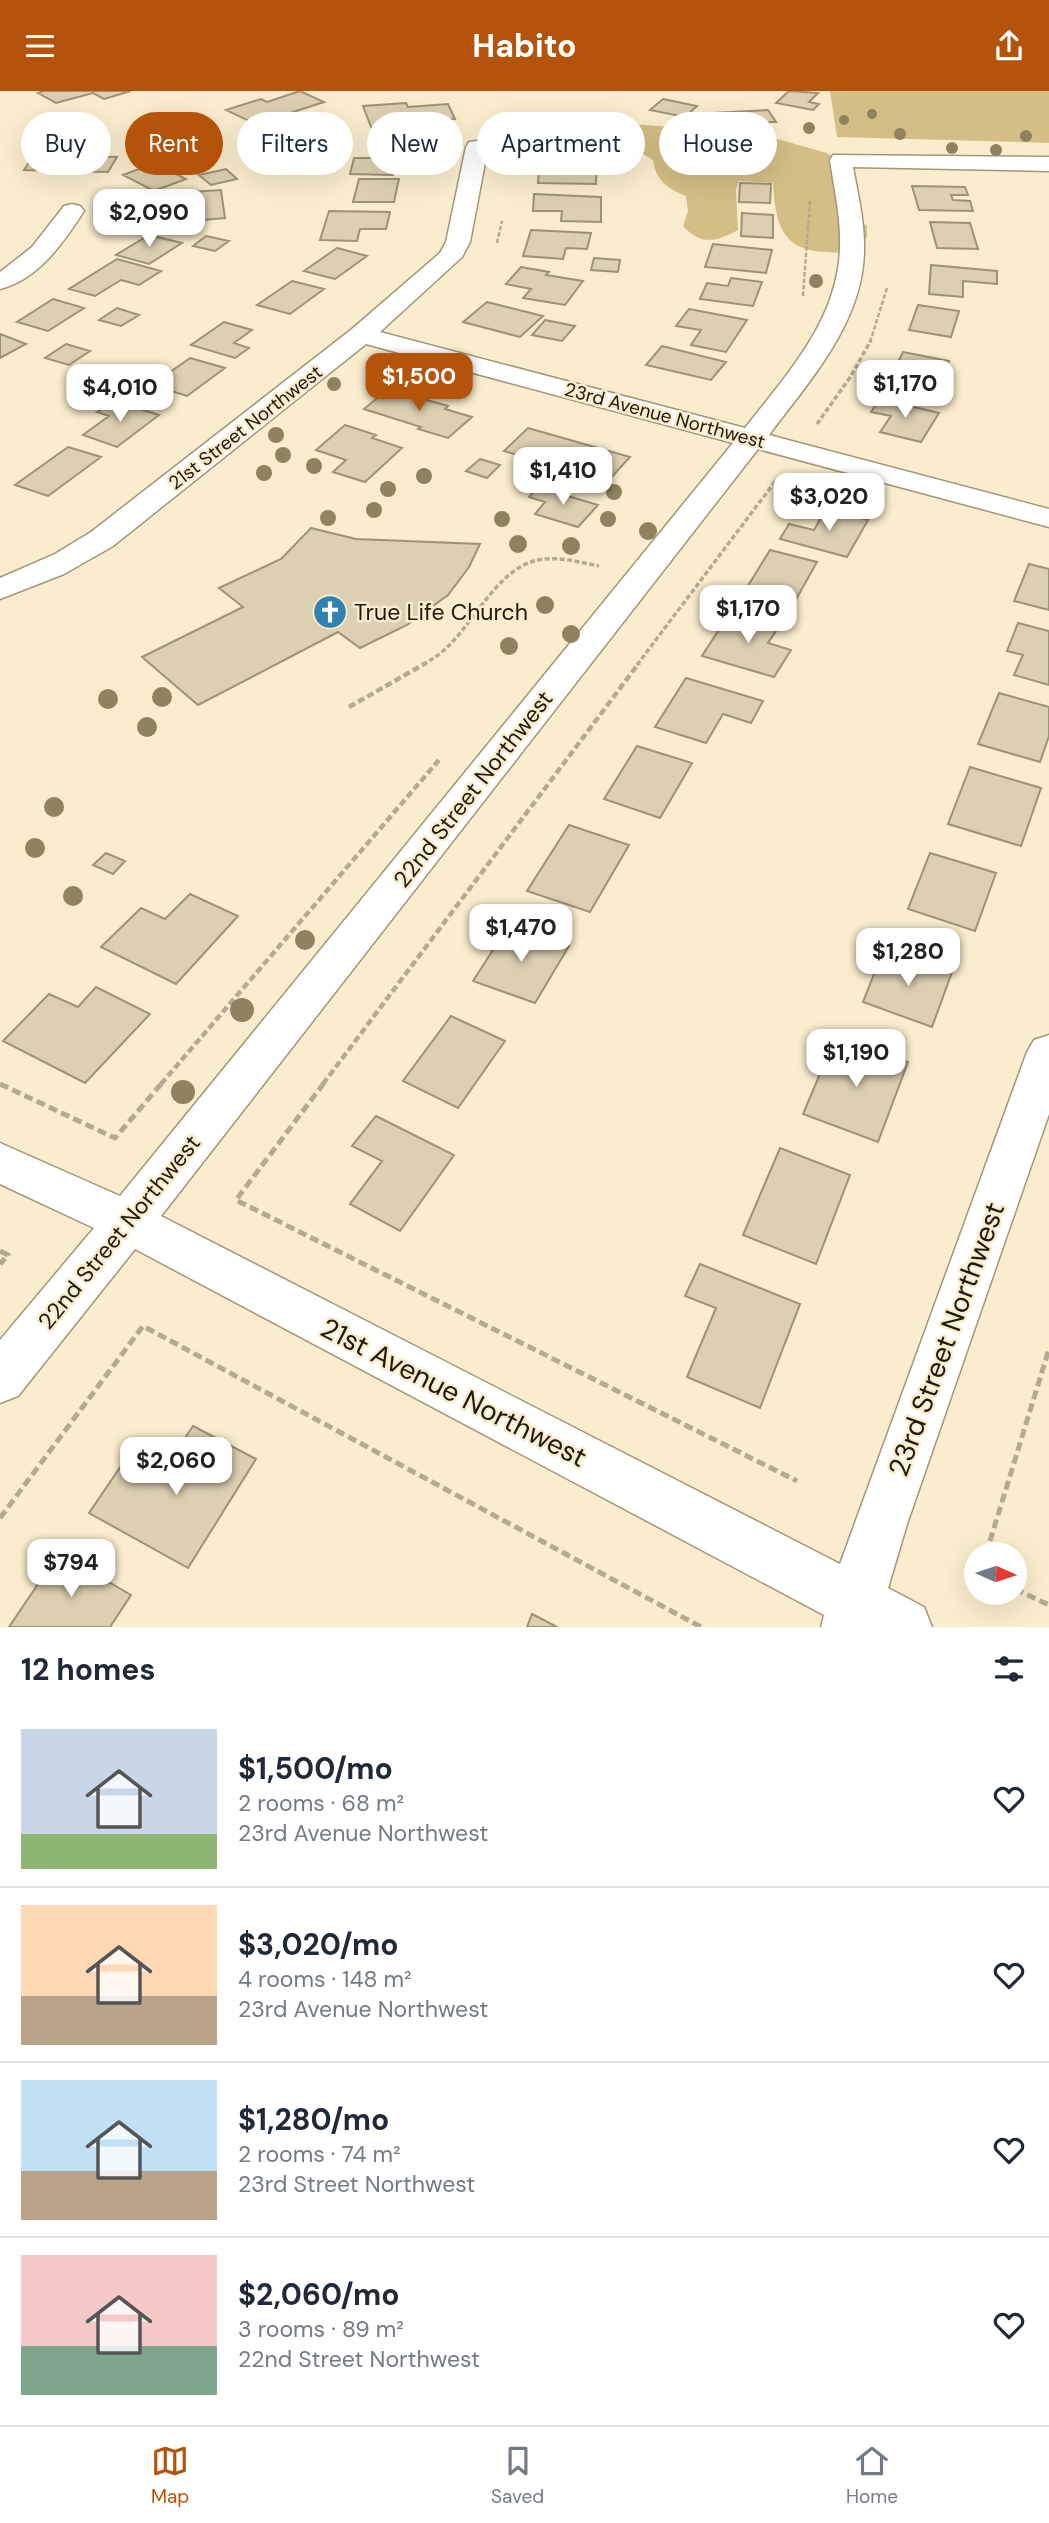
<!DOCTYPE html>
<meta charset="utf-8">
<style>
body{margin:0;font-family:"DM Sans",sans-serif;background:#f6f6f7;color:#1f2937;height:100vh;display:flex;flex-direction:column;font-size:26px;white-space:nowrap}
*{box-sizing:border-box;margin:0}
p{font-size:23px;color:#747a83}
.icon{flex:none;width:38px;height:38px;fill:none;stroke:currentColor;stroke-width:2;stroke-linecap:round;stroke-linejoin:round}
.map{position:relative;height:1536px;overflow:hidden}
.sheet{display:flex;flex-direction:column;background:#fff;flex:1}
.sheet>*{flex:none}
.top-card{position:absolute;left:21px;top:21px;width:1008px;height:63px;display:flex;gap:14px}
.needle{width:46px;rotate:93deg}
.buttons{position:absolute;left:964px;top:1451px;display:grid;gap:14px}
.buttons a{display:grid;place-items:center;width:63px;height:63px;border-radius:50%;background:#fff;box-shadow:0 7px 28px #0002;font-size:35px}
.price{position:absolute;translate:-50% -60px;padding:0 16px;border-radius:14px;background:#fff;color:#222;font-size:23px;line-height:46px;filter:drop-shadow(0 2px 4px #0008)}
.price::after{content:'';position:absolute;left:50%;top:42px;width:21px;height:16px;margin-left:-10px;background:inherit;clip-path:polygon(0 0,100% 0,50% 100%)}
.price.selected{background:#b45309;color:#fff}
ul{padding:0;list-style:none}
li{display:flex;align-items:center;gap:21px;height:175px;padding:0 21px}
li+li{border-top:2px solid #e0e1e3}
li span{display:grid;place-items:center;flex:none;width:196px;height:140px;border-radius:0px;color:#555}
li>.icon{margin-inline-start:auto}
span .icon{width:84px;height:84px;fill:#fffc;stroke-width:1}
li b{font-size:30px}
h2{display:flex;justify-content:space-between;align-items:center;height:84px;padding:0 21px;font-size:30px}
.chip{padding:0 24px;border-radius:32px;background:#fff;box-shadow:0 7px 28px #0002;font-size:24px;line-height:63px}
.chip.selected{background:#b45309;color:#fff}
header{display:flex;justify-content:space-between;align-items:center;height:91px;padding:0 21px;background:#b45309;color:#fff;font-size:32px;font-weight:700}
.menu{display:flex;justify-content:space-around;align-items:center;height:98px;border-top:2px solid #e0e1e3;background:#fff;font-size:19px;color:#747a83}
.menu a{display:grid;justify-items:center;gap:4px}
.menu .selected{color:#b45309}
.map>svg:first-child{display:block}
.green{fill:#d4be85}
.building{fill:#ddd0b1;stroke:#9e9275;stroke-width:2}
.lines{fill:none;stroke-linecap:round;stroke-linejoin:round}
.minor-casing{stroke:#a29679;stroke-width:3}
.path-far3{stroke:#b5aa91;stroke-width:2.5;stroke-dasharray:4.5 2;stroke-linecap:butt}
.path-far2{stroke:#b5aa91;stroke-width:3.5;stroke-dasharray:5 2.5;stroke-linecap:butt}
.path-far1{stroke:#b5aa91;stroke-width:4.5;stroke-dasharray:7 3.5;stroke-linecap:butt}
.path{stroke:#b5aa91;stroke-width:5;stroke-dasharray:9 4.5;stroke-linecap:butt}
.minor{fill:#fff;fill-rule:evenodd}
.tree{fill:#8f825e}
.labels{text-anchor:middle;stroke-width:5;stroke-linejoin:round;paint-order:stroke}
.far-street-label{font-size:19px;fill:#1d190d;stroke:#faedcd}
.poi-label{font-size:23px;fill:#1d190d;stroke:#faedcd;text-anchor:start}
.street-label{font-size:23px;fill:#1d190d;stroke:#faedcd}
.near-street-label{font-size:28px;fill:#1d190d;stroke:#faedcd}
</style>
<header><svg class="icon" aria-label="menu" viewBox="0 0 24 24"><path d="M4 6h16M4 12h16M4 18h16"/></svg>Habito<svg class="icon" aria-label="share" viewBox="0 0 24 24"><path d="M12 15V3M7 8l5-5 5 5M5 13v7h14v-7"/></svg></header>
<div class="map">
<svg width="1049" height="1536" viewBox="0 0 1049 1536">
<rect width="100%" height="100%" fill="#faedcd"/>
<path class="green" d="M 830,0 L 1049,0 L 1049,52 L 837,46 Z
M 633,33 L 759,43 L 827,62 L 839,70 L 845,120 L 867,135 L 867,146 L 857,161 C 796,164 776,156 773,92 L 739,90 L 736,99 L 738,139 C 715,151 702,155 683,135 L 688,120 L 686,105 C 667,97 656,90 653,69 L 638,60 L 540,60 L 517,53 L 523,44 L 570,35 Z"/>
<path class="building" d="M 44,0 L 131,0 L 104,8 L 93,2 L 56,12 L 38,2 Z
M 300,0 L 324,11 L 290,22 L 300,27 L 266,38 L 226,19 L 261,8 L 267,11 Z
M 789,0 L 818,2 L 809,11 L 819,13 L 813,19 L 776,12 Z
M 663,8 L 697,15 L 685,26 L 650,19 Z
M 406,12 L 408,16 L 448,13 L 455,28 L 412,31 L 415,37 L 373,41 L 363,15 Z
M 768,19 L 776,31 L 768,31 L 770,35 L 755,35 L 753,32 L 721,34 L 714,22 Z
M 373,61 L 403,61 L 400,75 L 395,75 L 393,84 L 350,83 L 354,67 L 372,67 Z
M 564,63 L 597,64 L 596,93 L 538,92 L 539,77 L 564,77 Z
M 34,64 L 117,66 L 108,81 L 24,79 Z
M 155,72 L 186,88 L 154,100 L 123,84 Z
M 226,78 L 237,88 L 211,94 L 199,84 Z
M 359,88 L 399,88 L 394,111 L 353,111 Z
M 740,92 L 771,93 L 770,112 L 739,111 Z
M 912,95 L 965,96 L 968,104 L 951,104 L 953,109 L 970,110 L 973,120 L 919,119 Z
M 221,99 L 225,127 L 168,132 L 167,116 L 193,114 L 191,101 Z
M 534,103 L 601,106 L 601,131 L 561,130 L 562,120 L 533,120 Z
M 329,120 L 390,121 L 386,138 L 360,138 L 357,150 L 320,149 Z
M 742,122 L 773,124 L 773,147 L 741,145 Z
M 930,131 L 970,132 L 978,158 L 937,157 Z
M 531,139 L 591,142 L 587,158 L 566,157 L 563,168 L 523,165 Z
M 149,144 L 182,152 L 149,173 L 116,164 Z
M 206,145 L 229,150 L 215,160 L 193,155 Z
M 713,153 L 772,159 L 766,182 L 705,176 Z
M 337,157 L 367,165 L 335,188 L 304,180 Z
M 594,167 L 620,169 L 618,181 L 591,179 Z
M 117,168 L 161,180 L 139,194 L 121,189 L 95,205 L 69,198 Z
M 931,174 L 997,180 L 997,193 L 963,190 L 963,206 L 929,203 Z
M 521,176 L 549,181 L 546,184 L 583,190 L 565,214 L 523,207 L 531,198 L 506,193 Z
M 731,187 L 762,191 L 753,215 L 700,208 L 707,192 L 728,195 Z
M 292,190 L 324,198 L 290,223 L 257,214 Z
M 53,208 L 84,217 L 48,240 L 17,231 Z
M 487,211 L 543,225 L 520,246 L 463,231 Z
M 918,214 L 959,220 L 951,246 L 909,239 Z
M 117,217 L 139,224 L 121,235 L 99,229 Z
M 689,218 L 747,229 L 726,261 L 691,254 L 701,239 L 676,235 Z
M 545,229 L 575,235 L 562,250 L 532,244 Z
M 224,231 L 252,239 L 234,252 L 249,257 L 235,267 L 191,254 Z
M 0,243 L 26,253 L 0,267 Z
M 66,253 L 90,260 L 69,274 L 45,267 Z
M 662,255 L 726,271 L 711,289 L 646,274 Z
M 903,261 L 949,270 L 935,301 L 888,292 Z
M 190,267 L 225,277 L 187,305 L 152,294 Z
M 388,298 L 448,315 L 445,318 L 472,326 L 448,347 L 418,338 L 421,336 L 364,318 Z
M 880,308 L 939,322 L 921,351 L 880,341 L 891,325 L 871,321 Z
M 114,310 L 159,324 L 117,356 L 83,344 L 109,325 L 97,321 Z
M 345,334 L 376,344 L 372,347 L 402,357 L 365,391 L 333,381 L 346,369 L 316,359 Z
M 528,337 L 630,366 L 607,391 L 504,360 Z
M 68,356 L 101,366 L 48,405 L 15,394 Z
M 480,368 L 500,374 L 487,387 L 466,380 Z
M 538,396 L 598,414 L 578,436 L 535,423 L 545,411 L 529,406 Z
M 826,418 L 868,429 L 847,466 L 780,448 L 789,433 L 814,439 Z
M 311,437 L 356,448 L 480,453 L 469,476 L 448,504 L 407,534 L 360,557 L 338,541 L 198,614 L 142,566 L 243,516 L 219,497 L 281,468 Z
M 770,459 L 817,471 L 794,512 L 746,498 Z
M 1029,473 L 1049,478 L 1049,519 L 1014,510 Z
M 731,520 L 780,534 L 768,552 L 791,559 L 774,586 L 702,565 Z
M 1018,532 L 1049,540 L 1049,594 L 1014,584 L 1023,564 L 1007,560 Z
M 686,587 L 763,610 L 751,632 L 723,623 L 706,652 L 655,636 Z
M 999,602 L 1049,616 L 1049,645 L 1040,671 L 978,653 Z
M 637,655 L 692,672 L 660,727 L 604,708 Z
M 970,676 L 1041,697 L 1021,755 L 948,733 Z
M 569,734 L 629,754 L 590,821 L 527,800 Z
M 106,762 L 125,770 L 113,783 L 93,774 Z
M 930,762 L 996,782 L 975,840 L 908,818 Z
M 190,803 L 238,825 L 176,893 L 101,856 L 141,817 L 165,828 Z
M 509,834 L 569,855 L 535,912 L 473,890 Z
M 884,858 L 952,881 L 932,936 L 863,911 Z
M 96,896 L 150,923 L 85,992 L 3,950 L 49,903 L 78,916 Z
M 451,925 L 505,950 L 458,1017 L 403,990 Z
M 836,945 L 908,971 L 878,1051 L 803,1023 Z
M 376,1025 L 454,1064 L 400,1140 L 350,1113 L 382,1070 L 352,1055 Z
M 780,1057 L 850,1084 L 816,1173 L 743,1144 Z
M 700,1173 L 800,1213 L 760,1317 L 687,1286 L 716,1217 L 685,1205 Z
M 193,1335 L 256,1368 L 188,1477 L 89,1422 L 123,1372 L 156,1390 Z
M 59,1462 L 131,1504 L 110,1536 L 9,1536 Z
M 532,1523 L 557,1536 L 527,1536 Z"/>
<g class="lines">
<g class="minor-casing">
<path id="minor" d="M 477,50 L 485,51 L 488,56 L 470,151 L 462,166 L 380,241 L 745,337 C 787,283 839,228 840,155 C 841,126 834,97 830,69 L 833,64 L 1049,66 L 1049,80 L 853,76 C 858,104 865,132 864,161 C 862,233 810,289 769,344 L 1049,418 L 1049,436 L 758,358 L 161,1125 L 840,1473 L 1027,961 L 1034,949 L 1049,944 L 1049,1023 L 907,1433 L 888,1497 L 924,1516 L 932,1536 L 821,1536 L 824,1524 L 135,1158 L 18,1305 L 0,1312 L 0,1249 L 94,1137 L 0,1093 L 0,1052 L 120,1105 L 733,352 L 366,253 L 113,455 L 64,483 L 0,508 L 0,487 L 55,463 L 91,441 L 352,238 L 440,162 L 446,151 L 466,56 L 469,51 Z
M 72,113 L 80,115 L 84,120 C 64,151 38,189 0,198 L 0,181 L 32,156 L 64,115 Z"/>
</g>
<path class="path-far3" d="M 497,152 L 502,130
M 803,205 L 810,109
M 870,251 L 887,197"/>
<path class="path-far2" d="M 817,333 L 851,285 L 871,249
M 423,574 C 434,567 445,560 453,550 C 477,525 499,480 534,470 C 555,464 578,471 599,475
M 637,574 L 777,388"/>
<path class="path-far1" d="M 349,616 L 426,572
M 161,993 L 439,669
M 323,993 L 639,572"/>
<path class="path" d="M 324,992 L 236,1109 L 797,1390
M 0,993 L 115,1047 L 162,992
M 0,1160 L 8,1164 L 0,1173
M 0,1427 L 143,1235 L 701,1536
M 986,1463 L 1049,1258
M 1015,1498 L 1049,1514"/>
<use href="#minor" class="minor"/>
</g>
<g class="tree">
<circle cx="872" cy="23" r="5"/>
<circle cx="844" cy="29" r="5"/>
<circle cx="809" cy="37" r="6"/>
<circle cx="900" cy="43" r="6"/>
<circle cx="1026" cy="45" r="6"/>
<circle cx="952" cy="57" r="6"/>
<circle cx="996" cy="59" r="6"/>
<circle cx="816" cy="190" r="7"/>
<circle cx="334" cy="293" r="7"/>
<circle cx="276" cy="344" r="8"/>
<circle cx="283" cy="364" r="8"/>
<circle cx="314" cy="375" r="8"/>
<circle cx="264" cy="382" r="8"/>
<circle cx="424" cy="385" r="8"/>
<circle cx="388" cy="398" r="8"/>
<circle cx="614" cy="401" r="8"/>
<circle cx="374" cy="419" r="8"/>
<circle cx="328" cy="427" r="8"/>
<circle cx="502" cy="428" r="8"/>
<circle cx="608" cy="428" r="8"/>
<circle cx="648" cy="440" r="9"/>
<circle cx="518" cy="453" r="9"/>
<circle cx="571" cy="455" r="9"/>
<circle cx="545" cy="514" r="9"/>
<circle cx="571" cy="543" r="9"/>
<circle cx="509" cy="555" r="9"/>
<circle cx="162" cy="606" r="10"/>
<circle cx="108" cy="608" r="10"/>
<circle cx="147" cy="636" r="10"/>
<circle cx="54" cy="716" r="10"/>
<circle cx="35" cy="757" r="10"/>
<circle cx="73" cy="805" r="10"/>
<circle cx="305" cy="849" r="10"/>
<circle cx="242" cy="919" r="12"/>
<circle cx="183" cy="1001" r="12"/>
</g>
<defs>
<g id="church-disc" transform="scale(1.75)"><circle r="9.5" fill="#2f82b2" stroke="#faedcd"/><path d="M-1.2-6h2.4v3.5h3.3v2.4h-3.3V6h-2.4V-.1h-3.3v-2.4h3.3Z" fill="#fff"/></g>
</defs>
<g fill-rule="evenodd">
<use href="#church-disc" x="330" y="521"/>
</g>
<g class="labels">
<g class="far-street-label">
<text transform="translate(665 324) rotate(15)" y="7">23rd Avenue Northwest</text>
<text transform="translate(245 336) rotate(-38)" y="7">21st Street Northwest</text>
</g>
<g class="poi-label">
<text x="354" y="529">True Life Church</text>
</g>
<g class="street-label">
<text transform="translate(473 698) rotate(-52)" y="8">22nd Street Northwest</text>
<text transform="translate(119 1141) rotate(-51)" y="8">22nd Street Northwest</text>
</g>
<g class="near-street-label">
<text transform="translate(946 1248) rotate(-70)" y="10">23rd Street Northwest</text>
<text transform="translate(454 1301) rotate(27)" y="10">21st Avenue Northwest</text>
</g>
</g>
</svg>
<div class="buttons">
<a><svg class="needle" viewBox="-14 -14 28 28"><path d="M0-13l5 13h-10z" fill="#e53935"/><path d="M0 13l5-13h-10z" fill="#747a83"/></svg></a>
</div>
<b class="price" style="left:149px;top:158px">$2,090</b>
<b class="price selected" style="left:419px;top:322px">$1,500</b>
<b class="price" style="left:905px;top:329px">$1,170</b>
<b class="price" style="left:120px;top:333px">$4,010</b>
<b class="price" style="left:563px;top:416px">$1,410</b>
<b class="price" style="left:829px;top:442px">$3,020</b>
<b class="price" style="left:748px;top:554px">$1,170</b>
<b class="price" style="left:521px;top:873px">$1,470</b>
<b class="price" style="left:908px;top:897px">$1,280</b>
<b class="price" style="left:856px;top:998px">$1,190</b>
<b class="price" style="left:176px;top:1406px">$2,060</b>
<b class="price" style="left:71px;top:1508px">$794</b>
<div class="top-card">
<a class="chip">Buy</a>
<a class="chip selected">Rent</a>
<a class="chip">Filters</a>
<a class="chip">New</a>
<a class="chip">Apartment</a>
<a class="chip">House</a>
</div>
</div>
<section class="sheet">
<h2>12 homes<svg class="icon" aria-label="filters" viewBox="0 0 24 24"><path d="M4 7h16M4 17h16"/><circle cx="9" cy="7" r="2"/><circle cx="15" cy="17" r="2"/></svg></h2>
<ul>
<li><span style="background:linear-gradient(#c9d6e8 75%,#8fb573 0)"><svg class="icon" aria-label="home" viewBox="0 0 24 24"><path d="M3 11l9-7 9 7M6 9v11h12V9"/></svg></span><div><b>$1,500/mo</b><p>2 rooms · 68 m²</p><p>23rd Avenue Northwest</p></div><svg class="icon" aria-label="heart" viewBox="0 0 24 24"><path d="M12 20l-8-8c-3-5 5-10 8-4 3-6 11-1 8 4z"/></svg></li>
<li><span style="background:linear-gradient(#ffd9b3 65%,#b9a48a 0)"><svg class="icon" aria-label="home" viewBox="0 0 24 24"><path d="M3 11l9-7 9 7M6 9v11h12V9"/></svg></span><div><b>$3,020/mo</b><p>4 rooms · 148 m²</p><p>23rd Avenue Northwest</p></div><svg class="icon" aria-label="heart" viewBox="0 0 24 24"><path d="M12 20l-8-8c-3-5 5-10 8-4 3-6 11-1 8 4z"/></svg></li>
<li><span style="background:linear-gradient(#bfe0f5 65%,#b9a48a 0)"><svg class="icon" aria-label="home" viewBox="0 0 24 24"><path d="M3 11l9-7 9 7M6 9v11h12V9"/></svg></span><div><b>$1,280/mo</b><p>2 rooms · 74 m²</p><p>23rd Street Northwest</p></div><svg class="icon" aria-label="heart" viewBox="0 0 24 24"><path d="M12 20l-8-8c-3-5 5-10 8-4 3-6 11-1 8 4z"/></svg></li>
<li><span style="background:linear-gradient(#f6c9c9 65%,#7fa58c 0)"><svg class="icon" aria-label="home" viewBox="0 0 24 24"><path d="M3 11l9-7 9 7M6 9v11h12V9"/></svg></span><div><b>$2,060/mo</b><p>3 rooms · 89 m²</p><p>22nd Street Northwest</p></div><svg class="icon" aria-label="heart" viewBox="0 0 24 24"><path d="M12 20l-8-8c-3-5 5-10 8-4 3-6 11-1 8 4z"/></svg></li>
</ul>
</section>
<nav class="menu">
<a class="selected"><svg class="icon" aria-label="map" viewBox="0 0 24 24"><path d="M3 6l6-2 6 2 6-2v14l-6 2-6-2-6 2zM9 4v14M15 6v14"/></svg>Map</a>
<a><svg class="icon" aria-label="saved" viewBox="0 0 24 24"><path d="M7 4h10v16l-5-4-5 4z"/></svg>Saved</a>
<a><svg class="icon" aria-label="home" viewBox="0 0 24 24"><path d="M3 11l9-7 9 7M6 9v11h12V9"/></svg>Home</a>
</nav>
